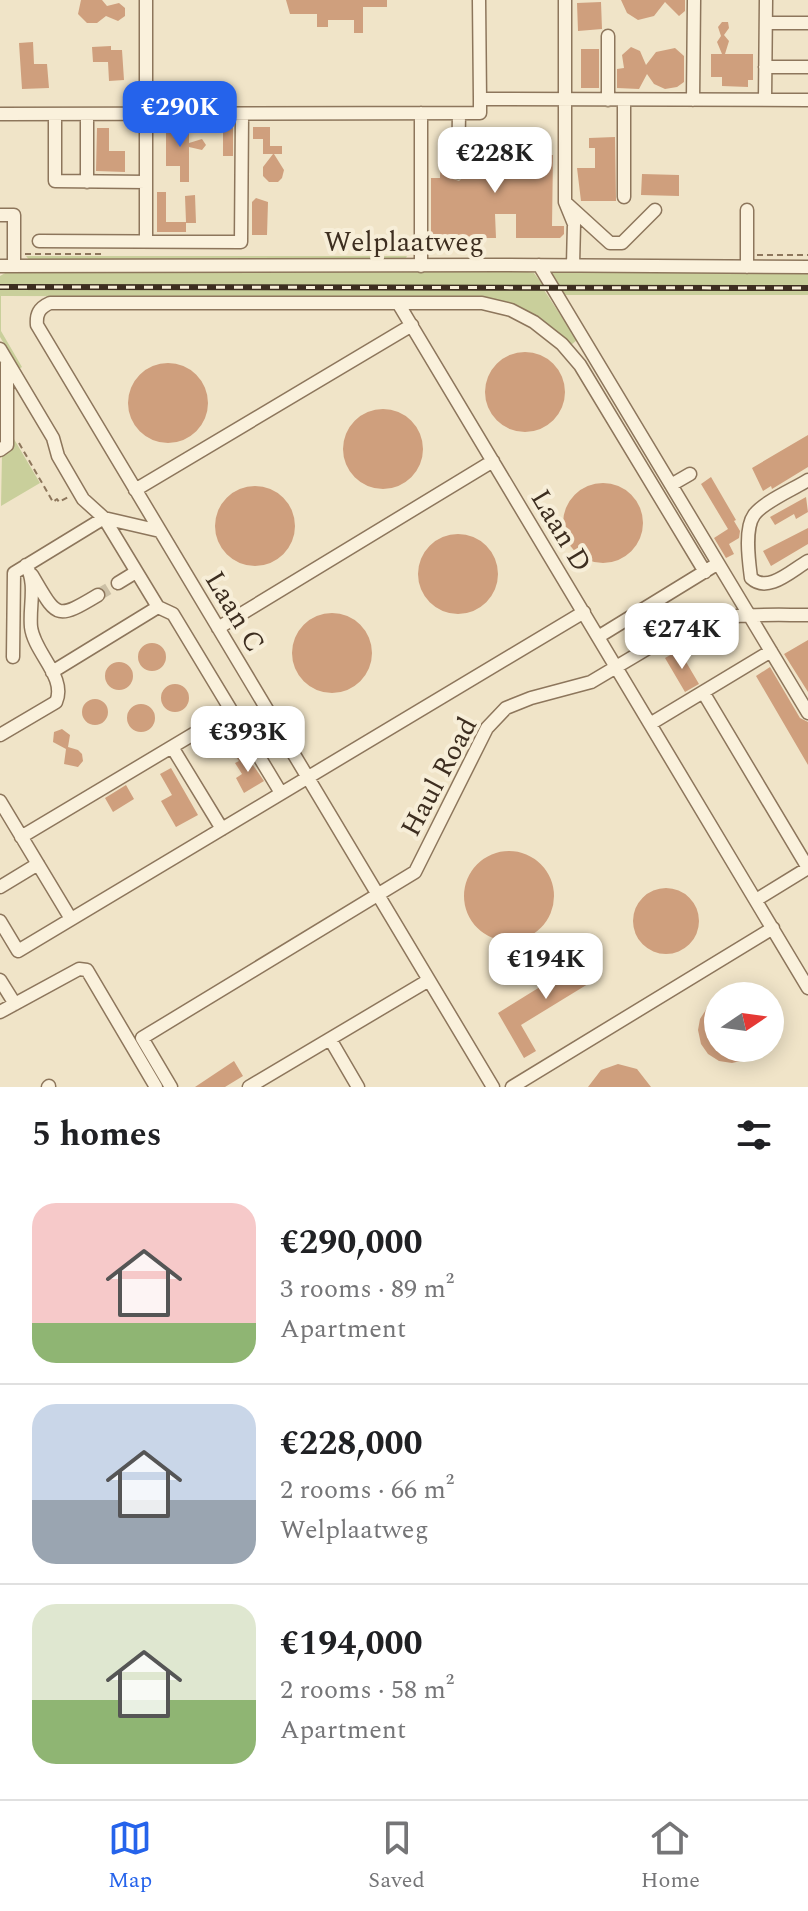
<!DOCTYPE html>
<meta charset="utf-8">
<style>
body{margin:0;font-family:Spectral,serif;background:#f6f6f6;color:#202124;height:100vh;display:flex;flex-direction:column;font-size:30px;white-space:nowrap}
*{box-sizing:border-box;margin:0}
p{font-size:26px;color:#757577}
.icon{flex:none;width:44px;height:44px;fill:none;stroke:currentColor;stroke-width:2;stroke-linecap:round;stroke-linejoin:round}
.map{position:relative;height:1087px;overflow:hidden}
.details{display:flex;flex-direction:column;background:#fff;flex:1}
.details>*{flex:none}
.needle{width:52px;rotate:77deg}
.tools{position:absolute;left:704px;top:982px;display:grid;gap:16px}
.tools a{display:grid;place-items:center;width:80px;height:80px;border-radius:50%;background:#fff;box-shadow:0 4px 20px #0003;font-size:40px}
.price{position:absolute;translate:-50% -68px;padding:0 18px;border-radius:16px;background:#fff;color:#222;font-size:26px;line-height:52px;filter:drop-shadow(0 2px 4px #0008)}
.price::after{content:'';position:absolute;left:50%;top:48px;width:24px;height:18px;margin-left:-12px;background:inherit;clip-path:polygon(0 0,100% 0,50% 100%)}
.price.on{background:#2563eb;color:#fff}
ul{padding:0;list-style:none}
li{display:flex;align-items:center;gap:24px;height:200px;padding:0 32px}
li+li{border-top:2px solid #e0e0e0}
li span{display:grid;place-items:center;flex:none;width:224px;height:160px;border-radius:24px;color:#555}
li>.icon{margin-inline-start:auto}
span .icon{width:96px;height:96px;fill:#fffc;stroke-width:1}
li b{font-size:34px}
h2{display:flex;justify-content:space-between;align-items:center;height:96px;padding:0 32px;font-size:34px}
.menu{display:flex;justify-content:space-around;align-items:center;height:112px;border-top:2px solid #e0e0e0;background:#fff;font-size:22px;color:#757577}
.menu a{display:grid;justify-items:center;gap:4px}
.menu .on{color:#2563eb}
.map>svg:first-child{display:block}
.green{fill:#c9cf9b}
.building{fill:#cf9f7d}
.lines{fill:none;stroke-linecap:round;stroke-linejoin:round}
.minor-tunnel{stroke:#ccc0a6;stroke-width:12;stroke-dasharray:12 6;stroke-linecap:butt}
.minor-casing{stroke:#8d765c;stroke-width:15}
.path{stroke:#8d765c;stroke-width:2;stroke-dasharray:6 4;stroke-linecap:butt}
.minor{stroke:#faf1dc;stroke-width:12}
.rail-casing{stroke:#3d2e20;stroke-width:6}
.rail{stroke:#f7eed8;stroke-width:3;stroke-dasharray:9;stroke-linecap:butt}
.labels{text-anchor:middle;stroke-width:8;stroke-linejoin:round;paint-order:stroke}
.street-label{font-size:28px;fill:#3d2e20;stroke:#f7eed8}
</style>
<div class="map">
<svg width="808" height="1087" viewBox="0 0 808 1087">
<rect width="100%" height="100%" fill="#f0e4c8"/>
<path class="green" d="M 26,256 L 407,256 L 405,260 L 30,261 Z
M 555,271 L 808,272 L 808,285 L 557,285 L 552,274 Z
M 7,272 L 528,272 L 534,273 L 543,285 L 0,285 L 0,276 Z
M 0,289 L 544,290 L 577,340 L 571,345 C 547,320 518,302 484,297 L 1,296 L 1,331 L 22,367 L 19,369 L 0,337 Z
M 808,289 L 808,295 L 563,295 L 560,290 Z
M 11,434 L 40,483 L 1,506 L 2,454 Z"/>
<path class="building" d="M 81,0 L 102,0 L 107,6 L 119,3 L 125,8 L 125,16 L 118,21 L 106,16 L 97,23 L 87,23 L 78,14 Z
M 286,0 L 387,0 L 387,7 L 363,7 L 363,33 L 354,33 L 354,20 L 328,20 L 328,27 L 317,27 L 317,14 L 290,14 Z
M 621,0 L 685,0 L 685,11 L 679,16 L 665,2 L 654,16 L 638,20 L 627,13 Z
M 601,2 L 602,29 L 578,31 L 577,3 Z
M 722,22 L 728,22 L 729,28 L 724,35 L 729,41 L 725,54 L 753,54 L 753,80 L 748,80 L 748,87 L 722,86 L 722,77 L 711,77 L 711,54 L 722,54 L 717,42 L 721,36 L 718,27 Z
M 33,42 L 34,64 L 47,64 L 49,88 L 22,89 L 19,43 Z
M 111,46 L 111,50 L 122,50 L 124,80 L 109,81 L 108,62 L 93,62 L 92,47 Z
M 631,47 L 640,51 L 646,65 L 656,52 L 675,48 L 684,56 L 684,82 L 677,87 L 665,89 L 654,84 L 647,74 L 639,89 L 617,88 L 617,69 L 624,68 L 622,55 Z
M 581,49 L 599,49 L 599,88 L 581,88 Z
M 223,123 L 233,123 L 233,156 L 223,156 Z
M 189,124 L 189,143 L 202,139 L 206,145 L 202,150 L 189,147 L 189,182 L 180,182 L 180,166 L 166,166 L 166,125 Z
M 253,127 L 270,127 L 270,146 L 282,146 L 282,154 L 274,154 L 284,170 L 282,178 L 278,182 L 269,182 L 263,176 L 263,167 L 273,154 L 263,154 L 263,139 L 253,139 Z
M 97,128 L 109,128 L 109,151 L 125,151 L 125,172 L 96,171 Z
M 512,130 L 520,130 L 522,155 L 553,155 L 552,226 L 564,226 L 564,234 L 560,238 L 516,238 L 516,214 L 495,214 L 496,238 L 431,238 L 431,178 L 440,178 L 441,145 L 448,145 L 448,171 L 453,179 L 459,181 L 468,172 L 468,151 L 497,151 L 497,155 L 512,155 Z
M 615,137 L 616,201 L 581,201 L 577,168 L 595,168 L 595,148 L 589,148 L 589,138 Z
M 642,174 L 679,175 L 679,196 L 641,195 Z
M 157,192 L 166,192 L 166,222 L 186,222 L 185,196 L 195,195 L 196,223 L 186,223 L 186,232 L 157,232 Z
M 256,198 L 268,202 L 267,235 L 252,235 L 252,202 Z
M485 392a40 40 0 1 1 80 0a40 40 0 1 1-80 0Z
M128 403a40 40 0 1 1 80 0a40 40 0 1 1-80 0Z
M343 449a40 40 0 1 1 80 0a40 40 0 1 1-80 0Z
M 808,435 L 808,467 L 772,489 L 771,486 L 763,491 L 752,468 Z
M 711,477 L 736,520 L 734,521 L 740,531 L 739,538 L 729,544 L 734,554 L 726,558 L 714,538 L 728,529 L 701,484 Z
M563 523a40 40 0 1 1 80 0a40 40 0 1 1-80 0Z
M215 526a40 40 0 1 1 80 0a40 40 0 1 1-80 0Z
M 806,497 L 808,512 L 796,519 L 794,514 L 775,525 L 770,517 Z
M 808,528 L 808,544 L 771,566 L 763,551 Z
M418 574a40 40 0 1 1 80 0a40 40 0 1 1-80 0Z
M292 653a40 40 0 1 1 80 0a40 40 0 1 1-80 0Z
M 808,640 L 808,692 L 784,654 Z
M138 657a14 14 0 1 1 28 0a14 14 0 1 1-28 0Z
M 679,650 L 699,684 L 685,692 L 665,658 Z
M105 676a14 14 0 1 1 28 0a14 14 0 1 1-28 0Z
M 770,667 L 800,718 L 808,722 L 808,765 L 756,676 Z
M161 698a14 14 0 1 1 28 0a14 14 0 1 1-28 0Z
M82 712a13 13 0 1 1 26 0a13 13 0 1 1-26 0Z
M127 718a14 14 0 1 1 28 0a14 14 0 1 1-28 0Z
M 62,729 L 70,735 L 68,747 L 78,750 L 82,754 L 83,761 L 78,767 L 64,764 L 66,749 L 53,742 L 54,732 Z
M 244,752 L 264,781 L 244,793 L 236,778 L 242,774 L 235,763 L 239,761 L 236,757 Z
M 171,768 L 198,815 L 176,827 L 161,801 L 172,795 L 160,774 Z
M 126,785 L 134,799 L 113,812 L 105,798 Z
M464 896a45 45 0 1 1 90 0a45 45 0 1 1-90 0Z
M633 921a33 33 0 1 1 66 0a33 33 0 1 1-66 0Z
M 590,956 L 601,976 L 521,1025 L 536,1051 L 524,1058 L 498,1013 Z
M 718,1001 L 718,1048 L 760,1048 L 745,1060 L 732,1063 L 719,1061 L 708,1054 L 701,1044 L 698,1030 L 700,1019 L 707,1008 Z
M 234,1061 L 243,1076 L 225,1087 L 195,1087 Z
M 618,1064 L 637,1069 L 651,1087 L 588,1087 L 601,1070 Z"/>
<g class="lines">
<path class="minor-tunnel" d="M 98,595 L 118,583"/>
<g class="minor-casing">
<path id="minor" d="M 479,0 L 480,99
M 565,0 L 565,202 L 574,224 L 573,265
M 766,23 L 808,23
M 765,67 L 808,67
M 608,100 L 608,36
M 693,100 L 694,0
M 765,100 L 766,0
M 0,114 L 480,113 L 480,99 L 808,100
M 55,114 L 55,181 L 146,182
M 458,172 L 459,114
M 87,182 L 87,114
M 624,197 L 624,100
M 565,202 L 610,243 L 622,243 L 655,210
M 0,215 L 14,215 L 14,266
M 39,241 L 241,242 L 242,114
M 146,242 L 146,0
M 539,265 L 808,713
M 0,266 L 500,265 L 808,267
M 421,266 L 421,113
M 747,267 L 747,210
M 398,303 L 808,988
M 0,349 L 53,438 L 58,456 L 83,499 L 104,518 L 158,607 L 173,614 L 281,793
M 0,450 L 7,445 L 7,361
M 808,480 C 794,489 763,502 754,515 C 744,529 749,562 751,578 C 768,594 792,570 808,561
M 671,485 L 690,474
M 135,490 L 412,325
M 32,575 C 57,617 55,621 98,595
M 118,583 L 136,572
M 218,628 L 493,461
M 598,637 L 712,567
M 13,657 L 14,573 L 104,518 L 160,531
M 52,672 L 158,607
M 703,692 L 808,868 L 756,900
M 650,724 L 771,651
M 0,735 L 56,702 C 67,677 34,653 31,627 C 29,606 37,584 26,565
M 172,747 L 222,829
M 0,801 L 71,919
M 21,837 L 232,711
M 0,887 L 38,864
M 0,921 L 18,951 L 584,612
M 0,980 L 15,1004
M 0,1012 L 79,969 L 87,970 L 156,1087
M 330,1039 L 358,1087
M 48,1087 L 49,1086
M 171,1087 L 142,1038 L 415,872 L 487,728 L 506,708 L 531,698 L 591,682 L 680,629 C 720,612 764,615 808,615
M 249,1087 L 429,980
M 493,1087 L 37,325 C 36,314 39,308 50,303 L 482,303 L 511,310 L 534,322 L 562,344 L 580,365 L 705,572
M 512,1087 L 773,928"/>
</g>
<path class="path" d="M 25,254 L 103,254
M 757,255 L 808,255
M 19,443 L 53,502 L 57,499 L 59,502 L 70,496"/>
<use href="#minor" class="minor"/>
<g class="rail-casing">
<path id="rail" d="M 0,287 L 808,288"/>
</g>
<use href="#rail" class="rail"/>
</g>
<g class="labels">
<g class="street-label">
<text x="404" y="251">Welplaatweg</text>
<text transform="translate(562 530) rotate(59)" y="10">Laan D</text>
<text transform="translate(236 611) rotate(59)" y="10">Laan C</text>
<text transform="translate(438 776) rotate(-62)" y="10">Haul Road</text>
</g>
</g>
</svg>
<div class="tools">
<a><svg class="needle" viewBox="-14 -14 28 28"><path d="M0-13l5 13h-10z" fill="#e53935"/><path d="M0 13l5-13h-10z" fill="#757577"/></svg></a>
</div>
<b class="price on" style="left:180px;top:149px">€290K</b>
<b class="price" style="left:495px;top:195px">€228K</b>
<b class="price" style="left:682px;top:671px">€274K</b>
<b class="price" style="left:248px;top:774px">€393K</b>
<b class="price" style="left:546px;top:1001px">€194K</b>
</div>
<section class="details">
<h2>5 homes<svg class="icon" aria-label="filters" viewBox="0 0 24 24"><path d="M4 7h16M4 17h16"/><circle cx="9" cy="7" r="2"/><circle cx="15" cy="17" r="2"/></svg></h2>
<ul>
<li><span style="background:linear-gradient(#f6c9c9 75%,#8fb573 0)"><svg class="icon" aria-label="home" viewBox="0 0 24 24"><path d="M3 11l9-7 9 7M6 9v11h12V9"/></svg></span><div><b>€290,000</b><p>3 rooms · 89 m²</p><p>Apartment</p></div></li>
<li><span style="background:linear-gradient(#c9d6e8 60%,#9aa5b1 0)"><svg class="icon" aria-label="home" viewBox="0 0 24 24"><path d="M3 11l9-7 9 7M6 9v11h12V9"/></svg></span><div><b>€228,000</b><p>2 rooms · 66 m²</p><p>Welplaatweg</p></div></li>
<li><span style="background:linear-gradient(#dfe7d0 60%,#8fb573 0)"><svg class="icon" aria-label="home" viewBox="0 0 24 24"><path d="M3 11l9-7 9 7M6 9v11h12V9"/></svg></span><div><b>€194,000</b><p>2 rooms · 58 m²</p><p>Apartment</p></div></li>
</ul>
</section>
<nav class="menu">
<a class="on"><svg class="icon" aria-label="map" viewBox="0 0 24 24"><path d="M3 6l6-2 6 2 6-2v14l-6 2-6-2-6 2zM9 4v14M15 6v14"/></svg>Map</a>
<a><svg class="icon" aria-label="saved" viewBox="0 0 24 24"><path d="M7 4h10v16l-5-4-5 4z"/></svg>Saved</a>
<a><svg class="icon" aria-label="home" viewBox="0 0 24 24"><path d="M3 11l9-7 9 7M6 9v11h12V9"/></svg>Home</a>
</nav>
